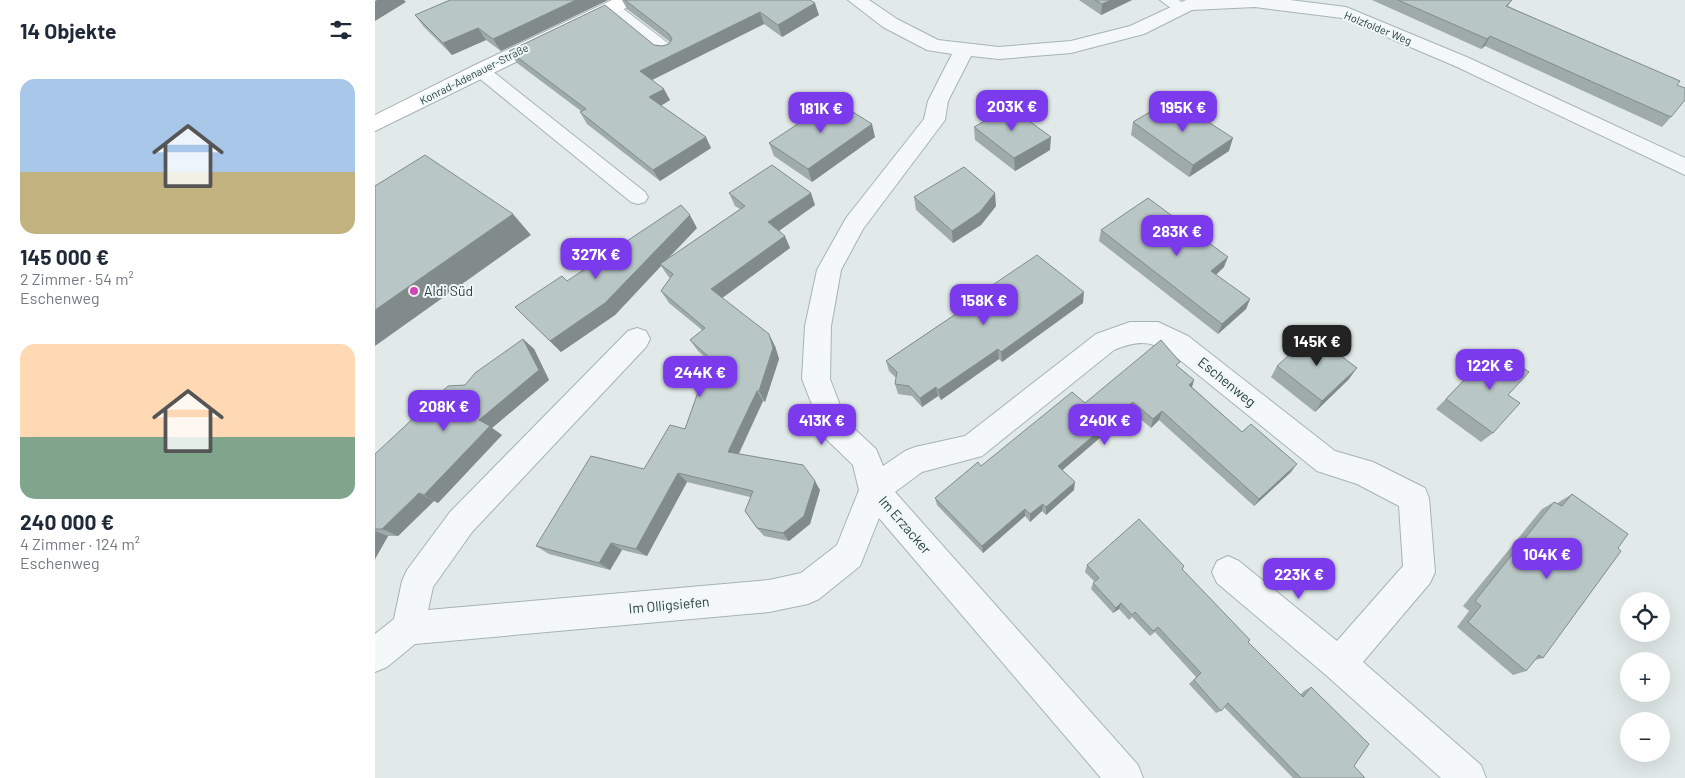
<!DOCTYPE html>
<html lang="de">
<meta charset="utf-8">
<style>
body{margin:0;font-family:Barlow,sans-serif;background:#f6f6f7;color:#1f2937;height:100vh;display:flex;flex-direction:column;font-size:19px;white-space:nowrap}
*{box-sizing:border-box;margin:0}
p{font-size:16px;color:#747a83}
.icon{flex:none;width:28px;height:28px;fill:none;stroke:currentColor;stroke-width:2;stroke-linecap:round;stroke-linejoin:round}
.map{position:relative;flex:1;overflow:hidden}
.details{display:flex;flex-direction:column;background:#fff;width:375px}
.details>*{flex:none}
.tools{position:absolute;left:1245px;top:592px;display:grid;gap:10px}
.tools a{display:grid;place-items:center;width:50px;height:50px;border-radius:50%;background:#fff;box-shadow:0 5px 20px #0002;font-size:25px}
.price{position:absolute;translate:-50% -42px;padding:0 11px;border-radius:10px;background:#7c3aed;color:#fff;font-size:16px;line-height:32px;filter:drop-shadow(0 1px 2px #0008)}
.price::after{content:'';position:absolute;left:50%;top:30px;width:15px;height:11px;margin-left:-8px;background:inherit;clip-path:polygon(0 0,100% 0,50% 100%)}
.price.on{background:#222;color:#fff}
ul{padding:0;list-style:none}
li{display:grid;align-content:center;gap:10px;height:265px;padding:0 20px}
li span{display:grid;place-items:center;height:155px;border-radius:15px;color:#555}
li>.icon{margin-inline-start:auto}
span .icon{width:90px;height:90px;fill:#fffc;stroke-width:1}
li b{font-size:21px}
h2{display:flex;justify-content:space-between;align-items:center;height:60px;padding:0 20px;font-size:21px}
main{display:flex;flex:1;min-height:0}
.map>svg:first-child{display:block}
.lines{fill:none;stroke-linecap:round;stroke-linejoin:round}
.lane-casing{stroke:#a6b4b3;stroke-width:2}
.street-casing{stroke:#a6b4b3;stroke-width:2}
.secondary-casing{stroke:#a6b4b3;stroke-width:2}
.lane{fill:#f4f8f8;fill-rule:evenodd}
.street{fill:#f4f8f8;fill-rule:evenodd}
.secondary{fill:#fff;fill-rule:evenodd}
.wall{fill:#9eabaa}
.shaded-wall{fill:#818b8b}
.building{fill:#b8c7c6;stroke:#818b8b}
.poi-dot{fill:#d145b7;stroke:#f1f7f7;stroke-width:2}
.labels{text-anchor:middle;stroke-width:4;stroke-linejoin:round;paint-order:stroke}
.far-street-label{font-size:11px;fill:#294241;stroke:#f1f7f7}
.poi-label{font-size:14px;fill:#294241;stroke:#f1f7f7;text-anchor:start}
.street-label{font-size:14px;fill:#294241;stroke:#f1f7f7}
</style>
<main>
<section class="details">
<h2>14 Objekte<svg class="icon" aria-label="filters" viewBox="0 0 24 24"><path d="M4 7h16M4 17h16"/><circle cx="9" cy="7" r="2"/><circle cx="15" cy="17" r="2"/></svg></h2>
<ul>
<li><span style="background:linear-gradient(#a9c7e8 60%,#c2b280 0)"><svg class="icon" aria-label="home" viewBox="0 0 24 24"><path d="M3 11l9-7 9 7M6 9v11h12V9"/></svg></span><div><b>145 000 €</b><p>2 Zimmer · 54 m²</p><p>Eschenweg</p></div></li>
<li><span style="background:linear-gradient(#ffd9b3 60%,#7fa58c 0)"><svg class="icon" aria-label="home" viewBox="0 0 24 24"><path d="M3 11l9-7 9 7M6 9v11h12V9"/></svg></span><div><b>240 000 €</b><p>4 Zimmer · 124 m²</p><p>Eschenweg</p></div></li>
</ul>
</section>
<div class="map">
<svg width="1310" height="778" viewBox="0 0 1310 778">
<rect width="100%" height="100%" fill="#e1eae9"/>
<g class="lines">
<g class="lane-casing">
<path id="lane" d="M 785,0 L 804,0 L 814,8 L 812,11 L 800,11 Z
M 236,2 L 242,4 L 298,47 L 301,51 L 298,55 L 292,56 L 286,55 L 230,10 L 228,7 L 230,4 Z
M 105,65 L 111,66 L 270,192 L 273,197 L 270,202 L 263,204 L 256,202 L 99,74 L 96,70 L 99,66 Z"/>
</g>
<g class="street-casing">
<path id="street" d="M 473,0 L 494,0 L 522,19 L 563,40 L 624,47 L 696,41 L 755,26 L 811,0 L 915,0 L 971,7 L 1094,58 L 1310,158 L 1310,175 L 1080,66 L 967,18 L 880,7 L 817,10 L 769,34 L 696,53 L 624,59 L 596,56 L 573,101 L 570,120 L 488,229 L 466,270 L 456,326 L 455,379 L 471,421 L 501,449 L 508,466 L 530,451 L 540,447 L 590,436 L 721,334 L 755,322 L 783,322 L 813,336 L 960,451 L 998,462 L 1050,488 L 1054,498 L 1060,572 L 1055,583 L 988,662 L 1106,765 L 1111,778 L 1066,778 L 952,676 L 842,583 L 837,572 L 842,561 L 853,556 L 864,561 L 962,641 L 1028,566 L 1024,506 L 982,484 L 942,471 L 795,352 C 773,340 762,341 739,350 L 607,456 L 547,472 L 520,492 L 763,765 L 768,778 L 726,778 L 504,518 L 485,566 L 444,599 L 433,604 L 394,612 L 40,644 L 12,667 L 0,672 L 0,634 L 19,619 L 27,581 L 32,570 L 75,512 L 253,331 L 262,328 L 271,331 L 275,339 L 271,347 L 97,532 L 58,587 L 53,610 L 394,580 L 426,573 L 462,545 L 484,490 L 478,465 L 450,438 L 427,379 L 430,326 L 442,270 L 471,218 L 549,119 L 553,101 L 577,54 L 552,50 L 508,27 Z"/>
</g>
<g class="secondary-casing">
<path id="secondary" d="M 237,0 L 261,0 L 259,4 L 0,131 L 0,115 L 98,66 Z"/>
</g>
<use href="#lane" class="lane"/>
<use href="#street" class="street"/>
<use href="#secondary" class="secondary"/>
</g>
<path class="wall" d="M 75,0 L 233,0 L 126,51 L 111,40 L 77,55 L 49,27 L 40,15 Z
M 247,0 L 435,0 L 444,15 L 407,37 L 389,24 L 277,80 L 295,100 L 286,106 L 336,148 L 285,181 L 212,124 L 205,112 L 206,111 L 142,63 L 134,51 L 279,45 L 287,46 L 294,44 L 295,42 L 252,9 Z
M 704,0 L 757,0 L 726,15 Z
M 997,0 L 1137,0 L 1133,6 L 1302,85 L 1296,117 L 1287,127 L 1110,46 L 1106,49 Z
M 814,119 L 854,151 L 814,177 L 756,135 L 758,122 Z
M 599,127 L 675,150 L 640,171 L 600,140 Z
M 500,137 L 437,182 L 399,156 L 394,143 Z
M 354,193 L 440,205 L 404,231 L 415,248 L 347,298 L 400,346 L 404,359 L 390,402 L 388,401 L 364,454 L 445,490 L 435,524 L 414,541 L 389,536 L 382,528 L 375,497 L 312,482 L 272,556 L 247,550 L 235,570 L 174,554 L 161,546 L 269,469 L 310,429 L 334,361 L 323,351 L 315,340 L 327,330 L 294,303 L 286,291 L 295,278 L 293,276 L 286,266 L 240,315 L 186,352 L 140,307 L 322,228 L 293,259 L 365,209 L 360,206 Z
M 539,197 L 621,206 L 606,225 L 578,243 L 541,210 Z
M 726,230 L 849,267 L 841,275 L 875,299 L 871,309 L 843,334 L 724,241 Z
M 708,303 L 627,362 L 624,359 L 566,400 L 563,396 L 547,407 L 537,396 L 523,394 L 520,384 L 521,378 L 514,371 L 511,361 L 582,313 L 582,309 Z
M 148,339 L 159,349 L 174,380 L 117,428 L 127,435 L 63,503 L 59,501 L 23,536 L 13,536 L 0,559 L 0,454 L 90,385 Z
M 1119,349 L 1118,433 L 1106,442 L 1061,409 Z
M 902,366 L 974,379 L 940,412 L 896,377 Z
M 803,367 L 819,380 L 817,387 L 867,432 L 916,472 L 879,506 L 784,420 L 776,428 L 756,411 L 687,470 L 699,490 L 671,515 L 667,511 L 655,522 L 650,516 L 608,553 L 562,505 L 560,498 L 606,466 L 710,403 Z
M 1197,494 L 1168,658 L 1160,660 L 1151,671 L 1138,675 L 1082,627 L 1094,611 L 1088,606 L 1167,509 L 1179,502 L 1182,504 L 1184,502 Z
M 712,565 L 807,570 L 873,642 L 925,695 L 929,691 L 936,687 L 979,766 L 990,778 L 918,778 L 849,707 L 846,711 L 841,713 L 814,684 L 821,677 L 780,632 L 775,636 L 757,617 L 754,620 L 744,609 L 738,613 L 716,589 L 718,583 L 720,582 L 710,572 Z"/>
<path class="shaded-wall" d="M 2,0 L 29,0 L 31,2 L 0,21 L 0,1 Z
M 201,0 L 233,0 L 126,51 L 118,39 Z
M 736,0 L 757,0 L 726,15 L 727,4 Z
M 440,3 L 444,15 L 407,37 L 403,25 Z
M 385,12 L 389,24 L 271,83 L 265,71 Z
M 103,28 L 111,40 L 77,55 L 68,43 Z
M 1115,36 L 1110,46 L 1106,49 L 1112,39 Z
M 289,89 L 295,100 L 280,109 L 274,97 Z
M 497,124 L 500,137 L 437,182 L 433,169 Z
M 331,137 L 336,148 L 285,181 L 278,170 Z
M 676,137 L 675,150 L 640,171 L 639,158 Z
M 858,138 L 854,151 L 814,177 L 818,165 Z
M 436,193 L 440,205 L 398,235 L 393,222 Z
M 620,193 L 621,206 L 606,225 L 578,243 L 577,231 Z
M 138,214 L 156,235 L 0,346 L 0,310 Z
M 315,215 L 322,228 L 286,265 L 285,264 L 286,266 L 240,315 L 186,352 L 175,341 Z
M 410,236 L 415,248 L 343,301 L 336,289 Z
M 853,257 L 849,267 L 833,282 L 836,271 Z
M 709,292 L 708,303 L 627,362 L 626,352 Z
M 875,299 L 871,309 L 843,334 L 847,324 Z
M 394,334 L 400,346 L 404,359 L 390,402 L 384,391 Z
M 148,339 L 159,349 L 174,380 L 117,428 L 127,435 L 63,503 L 49,495 L 104,420 Z
M 623,349 L 624,359 L 566,400 L 563,390 Z
M 982,368 L 974,379 L 940,412 L 947,401 Z
M 819,380 L 816,390 L 814,385 Z
M 561,387 L 563,396 L 547,407 L 545,398 Z
M 382,391 L 388,401 L 360,461 L 353,452 Z
M 758,402 L 756,411 L 683,474 L 683,466 Z
M 787,411 L 784,420 L 776,428 L 778,419 Z
M 922,464 L 916,472 L 879,506 L 884,499 Z
M 303,473 L 312,482 L 272,556 L 261,549 Z
M 440,481 L 445,490 L 435,524 L 414,541 L 408,533 Z
M 700,482 L 699,490 L 671,515 L 671,507 Z
M 44,493 L 59,501 L 23,536 L 7,529 Z
M 668,504 L 667,511 L 655,522 L 655,514 Z
M 650,509 L 650,516 L 608,553 L 607,546 Z
M 0,531 L 13,536 L 0,559 Z
M 236,543 L 247,550 L 235,570 L 224,563 Z
M 746,603 L 744,609 L 738,613 L 741,608 Z"/>
<path class="building" d="M 75,0 L 201,0 L 118,39 L 103,28 L 68,43 L 40,15 Z
M 250,0 L 435,0 L 440,3 L 403,25 L 385,12 L 265,71 L 289,89 L 274,97 L 331,137 L 278,170 L 205,112 L 211,109 L 134,51 L 230,5 L 279,45 L 287,46 L 294,44 L 297,39 L 294,34 Z
M 720,0 L 736,0 L 727,4 Z
M 1023,0 L 1137,0 L 1131,6 L 1305,81 L 1302,85 L 1310,88 L 1310,100 L 1296,117 L 1115,36 L 1112,39 Z
M 459,100 L 497,124 L 433,169 L 394,143 Z
M 790,103 L 814,119 L 821,114 L 858,138 L 818,165 L 758,122 Z
M 635,107 L 676,137 L 639,158 L 599,127 Z
M 50,155 L 138,214 L 0,310 L 0,186 Z
M 397,165 L 436,193 L 393,222 L 410,236 L 336,289 L 394,334 L 398,348 L 384,391 L 382,391 L 353,452 L 428,465 L 440,481 L 429,516 L 408,533 L 382,528 L 370,511 L 378,491 L 303,473 L 261,549 L 236,543 L 224,563 L 161,546 L 216,456 L 269,469 L 295,425 L 310,429 L 335,358 L 315,340 L 330,328 L 286,291 L 298,274 L 285,264 L 370,206 L 354,193 Z
M 589,167 L 620,193 L 605,212 L 577,231 L 539,197 Z
M 773,198 L 853,257 L 836,271 L 875,299 L 847,324 L 726,230 Z
M 306,205 L 315,215 L 230,303 L 175,341 L 140,307 L 187,276 L 192,281 Z
M 662,255 L 709,292 L 626,352 L 623,349 L 563,390 L 561,387 L 545,398 L 534,386 L 520,384 L 522,372 L 511,361 L 584,312 L 582,309 Z
M 937,334 L 982,368 L 947,401 L 902,366 Z
M 148,339 L 164,370 L 104,420 L 115,426 L 49,495 L 44,493 L 7,529 L 0,529 L 0,454 L 73,386 L 90,385 L 100,373 Z
M 786,340 L 805,362 L 801,365 L 819,380 L 814,385 L 867,432 L 876,424 L 922,464 L 884,499 L 787,411 L 778,419 L 758,402 L 683,466 L 700,482 L 671,507 L 668,504 L 655,514 L 650,509 L 607,546 L 560,498 L 603,462 L 606,466 L 697,392 L 710,403 Z
M 1119,349 L 1154,372 L 1133,395 L 1145,403 L 1118,433 L 1071,399 Z
M 1197,494 L 1253,534 L 1243,548 L 1246,551 L 1168,658 L 1164,655 L 1151,671 L 1093,622 L 1106,606 L 1100,601 L 1179,502 L 1187,506 Z
M 764,519 L 809,566 L 807,569 L 875,640 L 873,642 L 928,697 L 936,687 L 994,744 L 979,766 L 990,778 L 926,778 L 853,703 L 846,711 L 819,680 L 826,673 L 783,627 L 778,631 L 760,612 L 757,615 L 746,603 L 741,608 L 718,583 L 724,578 L 712,565 Z"/>
<circle class="poi-dot" cx="39" cy="291" r="5"/>
<g class="labels">
<g class="far-street-label">
<text transform="translate(1003 28) rotate(22)" y="4">Holzfolder Weg</text>
<text transform="translate(99 74) rotate(-27)" y="4">Konrad-Adenauer-Straße</text>
</g>
<g class="poi-label">
<text x="49" y="296">Aldi Süd</text>
</g>
<g class="street-label">
<text transform="translate(852 382) rotate(39)" y="5">Eschenweg</text>
<text transform="translate(530 525) rotate(49)" y="5">Im Erzacker</text>
<text transform="translate(294 605) rotate(-5)" y="5">Im Olligsiefen</text>
</g>
</g>
</svg>
<div class="tools">
<a><svg class="icon" aria-label="locate" viewBox="0 0 24 24"><circle cx="12" cy="12" r="6"/><path d="M12 2v4M12 18v4M2 12h4M18 12h4"/></svg></a>
<a>+</a>
<a>−</a>
</div>
<b class="price" style="left:637px;top:132px">203K €</b>
<b class="price" style="left:808px;top:133px">195K €</b>
<b class="price" style="left:446px;top:134px">181K €</b>
<b class="price" style="left:802px;top:257px">283K €</b>
<b class="price" style="left:221px;top:280px">327K €</b>
<b class="price" style="left:609px;top:326px">158K €</b>
<b class="price on" style="left:942px;top:367px">145K €</b>
<b class="price" style="left:1115px;top:391px">122K €</b>
<b class="price" style="left:325px;top:398px">244K €</b>
<b class="price" style="left:69px;top:432px">208K €</b>
<b class="price" style="left:447px;top:446px">413K €</b>
<b class="price" style="left:730px;top:446px">240K €</b>
<b class="price" style="left:1172px;top:580px">104K €</b>
<b class="price" style="left:924px;top:600px">223K €</b>
</div>
</main>
